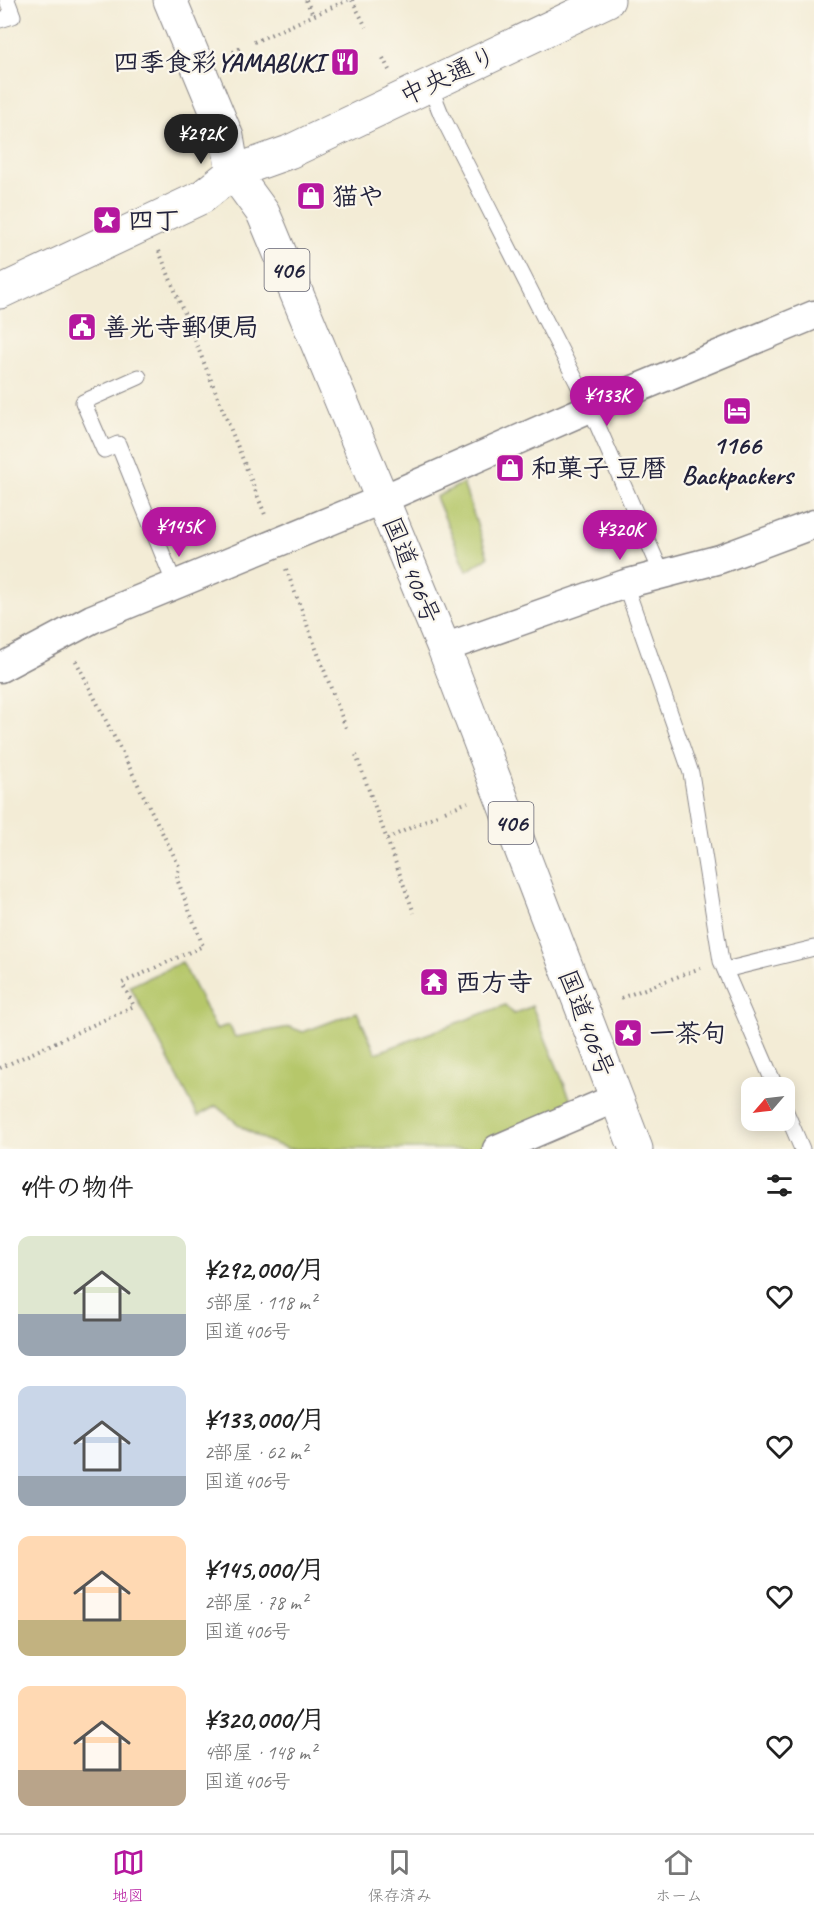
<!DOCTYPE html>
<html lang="ja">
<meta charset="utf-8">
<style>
body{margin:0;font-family:Caveat,"Klee One",sans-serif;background:#f6f6f6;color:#222;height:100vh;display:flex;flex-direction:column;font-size:22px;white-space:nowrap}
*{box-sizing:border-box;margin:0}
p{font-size:20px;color:#767676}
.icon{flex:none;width:33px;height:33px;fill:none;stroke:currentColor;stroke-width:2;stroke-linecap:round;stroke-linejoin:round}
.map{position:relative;height:1149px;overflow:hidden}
.details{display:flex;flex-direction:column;background:#fff;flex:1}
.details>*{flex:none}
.needle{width:39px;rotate:242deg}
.controls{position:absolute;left:741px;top:1077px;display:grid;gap:12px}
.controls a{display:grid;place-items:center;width:54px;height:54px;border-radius:12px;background:#fff;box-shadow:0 3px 15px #0003;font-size:30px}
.price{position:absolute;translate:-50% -51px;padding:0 14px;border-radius:21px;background:#b5179e;color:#fff;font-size:20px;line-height:39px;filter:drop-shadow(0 2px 3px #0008)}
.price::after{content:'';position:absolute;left:50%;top:36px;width:18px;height:14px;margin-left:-9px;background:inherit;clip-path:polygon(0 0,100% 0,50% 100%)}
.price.active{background:#222;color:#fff}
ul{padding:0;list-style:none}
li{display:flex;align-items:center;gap:18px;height:150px;padding:0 18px}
li span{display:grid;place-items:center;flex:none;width:168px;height:120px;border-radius:12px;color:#555}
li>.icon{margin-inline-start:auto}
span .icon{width:72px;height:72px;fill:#fffc;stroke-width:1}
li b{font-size:26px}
h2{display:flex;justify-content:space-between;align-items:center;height:72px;padding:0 18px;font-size:26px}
.tab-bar{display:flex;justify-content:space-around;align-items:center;height:84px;border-top:2px solid #e0e0e0;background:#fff;font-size:16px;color:#767676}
.tab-bar a{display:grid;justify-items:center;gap:3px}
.tab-bar .active{color:#b5179e}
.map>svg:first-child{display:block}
.green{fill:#b6c76a;stroke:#6c7452;stroke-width:1.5}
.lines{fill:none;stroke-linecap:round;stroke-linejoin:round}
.service-casing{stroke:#8a8788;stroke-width:17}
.minor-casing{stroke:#8a8788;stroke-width:31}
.tertiary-casing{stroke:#8a8788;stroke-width:35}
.trunk-casing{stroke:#8a8788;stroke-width:35}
.path{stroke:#8a8788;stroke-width:4;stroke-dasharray:1.5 4.5;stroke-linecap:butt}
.service{stroke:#fff;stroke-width:15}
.minor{stroke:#fff;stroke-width:28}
.tertiary{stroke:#fff;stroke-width:33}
.trunk{stroke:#fff;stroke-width:33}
.labels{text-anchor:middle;stroke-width:4.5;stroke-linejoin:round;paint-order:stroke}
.shield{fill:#fbf7ec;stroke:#636270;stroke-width:1.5}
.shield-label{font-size:24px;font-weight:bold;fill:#22223b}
.poi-label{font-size:26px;font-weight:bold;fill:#22223b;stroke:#fbf7ec;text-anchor:start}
.street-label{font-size:26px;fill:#22223b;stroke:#fbf7ec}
</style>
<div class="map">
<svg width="814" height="1149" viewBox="0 0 814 1149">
<rect width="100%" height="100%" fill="#fbf7ec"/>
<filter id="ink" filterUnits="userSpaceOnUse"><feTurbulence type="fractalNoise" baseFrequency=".0167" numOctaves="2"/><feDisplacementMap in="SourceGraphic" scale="12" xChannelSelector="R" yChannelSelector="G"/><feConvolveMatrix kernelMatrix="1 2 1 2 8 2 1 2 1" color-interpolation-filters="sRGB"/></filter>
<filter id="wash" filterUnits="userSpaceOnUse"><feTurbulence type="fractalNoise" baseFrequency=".008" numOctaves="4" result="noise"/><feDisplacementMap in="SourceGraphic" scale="24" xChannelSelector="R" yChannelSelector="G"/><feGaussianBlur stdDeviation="1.35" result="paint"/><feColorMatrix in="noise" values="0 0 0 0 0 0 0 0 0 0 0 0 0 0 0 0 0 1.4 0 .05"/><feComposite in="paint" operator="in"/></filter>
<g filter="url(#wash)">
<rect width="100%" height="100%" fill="#f3ecd6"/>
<path class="green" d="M 463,483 L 488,557 L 467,571 L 436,497 Z
M 182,962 L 216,1029 L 229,1025 L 235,1037 L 290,1027 L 303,1032 L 357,1012 L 376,1053 L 505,1005 L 514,1014 L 532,1006 L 572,1103 L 475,1149 L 289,1149 L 267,1141 L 243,1128 L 216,1106 L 198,1116 L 130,986 Z"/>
</g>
<g filter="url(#ink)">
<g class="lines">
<g class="service-casing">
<path id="service" d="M 0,20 L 13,16 L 7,0
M 429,84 L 441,114 L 590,408 L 662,574
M 139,377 L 83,402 L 104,450 L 118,444 L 175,585
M 625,584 L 691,773 L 721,961 L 776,1088
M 725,970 L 814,948
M 784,1107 L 802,1149"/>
</g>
<g class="minor-casing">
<path id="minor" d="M 444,648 L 625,584 L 720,559 L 814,524
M 0,668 L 92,619 L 383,499 L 590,408 L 814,315
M 497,1149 L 616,1098"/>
</g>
<g class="tertiary-casing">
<path id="tertiary" d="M 0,292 L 202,197 L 233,172 L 289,152 L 608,0"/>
</g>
<g class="trunk-casing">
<path id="trunk" d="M 170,0 L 227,137 L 233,172 L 263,213 L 269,227 L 444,648 L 636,1149"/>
</g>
<path class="path" d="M 306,0 L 313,15
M 352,0 L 366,27
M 254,42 L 348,0
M 233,52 L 243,47
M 383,58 L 389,70
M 159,251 L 266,517
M 286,569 L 346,728
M 356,755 L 414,913
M 445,811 L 468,802
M 387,839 L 437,815
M 621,998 L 703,967
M 0,1068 L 134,1006 L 122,983 L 203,946 L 177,879 L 179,866 L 75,659"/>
<use href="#service" class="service"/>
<use href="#minor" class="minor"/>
<use href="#tertiary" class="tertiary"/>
<use href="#trunk" class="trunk"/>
</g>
</g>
<defs>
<g id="restaurant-square" transform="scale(1.5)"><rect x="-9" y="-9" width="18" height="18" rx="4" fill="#b5179e" stroke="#fbf7ec"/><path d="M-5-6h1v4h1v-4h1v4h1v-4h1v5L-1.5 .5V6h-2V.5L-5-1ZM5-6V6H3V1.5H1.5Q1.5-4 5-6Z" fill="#fff"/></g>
<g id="shop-square" transform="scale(1.5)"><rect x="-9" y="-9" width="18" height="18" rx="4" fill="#b5179e" stroke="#fbf7ec"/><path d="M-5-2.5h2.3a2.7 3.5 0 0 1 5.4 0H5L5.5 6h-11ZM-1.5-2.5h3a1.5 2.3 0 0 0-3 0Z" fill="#fff"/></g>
<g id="sight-square" transform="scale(1.5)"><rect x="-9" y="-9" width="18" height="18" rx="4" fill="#b5179e" stroke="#fbf7ec"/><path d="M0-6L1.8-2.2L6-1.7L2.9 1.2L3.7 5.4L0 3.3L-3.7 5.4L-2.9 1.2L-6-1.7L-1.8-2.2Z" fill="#fff"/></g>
<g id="civic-square" transform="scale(1.5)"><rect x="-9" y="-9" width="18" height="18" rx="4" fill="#b5179e" stroke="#fbf7ec"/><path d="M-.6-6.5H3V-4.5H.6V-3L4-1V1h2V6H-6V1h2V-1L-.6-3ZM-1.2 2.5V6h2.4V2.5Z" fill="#fff"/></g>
<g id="hotel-square" transform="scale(1.5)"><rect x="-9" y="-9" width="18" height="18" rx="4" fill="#b5179e" stroke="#fbf7ec"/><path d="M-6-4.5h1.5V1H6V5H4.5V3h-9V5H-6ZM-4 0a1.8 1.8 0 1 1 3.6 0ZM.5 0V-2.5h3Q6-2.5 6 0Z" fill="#fff"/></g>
<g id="temple-square" transform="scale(1.5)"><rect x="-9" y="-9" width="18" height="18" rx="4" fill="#b5179e" stroke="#fbf7ec"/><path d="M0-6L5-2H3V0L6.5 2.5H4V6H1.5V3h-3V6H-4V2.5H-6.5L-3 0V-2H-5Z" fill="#fff"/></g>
</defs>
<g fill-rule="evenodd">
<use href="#restaurant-square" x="345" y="62"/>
<use href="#shop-square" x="311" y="196"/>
<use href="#sight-square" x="107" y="220"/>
<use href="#civic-square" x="82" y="327"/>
<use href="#hotel-square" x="737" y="411"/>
<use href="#shop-square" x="510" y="468"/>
<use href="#temple-square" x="434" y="982"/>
<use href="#sight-square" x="628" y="1033"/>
</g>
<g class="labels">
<g class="shield">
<rect x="264.5" y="249" width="45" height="42" rx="4.5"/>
<rect x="488.5" y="802" width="45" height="42" rx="4.5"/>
</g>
<g class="shield-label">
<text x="287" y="278">406</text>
<text x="511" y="831">406</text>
</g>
<g class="poi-label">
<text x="324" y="71" text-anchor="end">四季食彩YAMABUKI</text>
<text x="332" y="205">猫や</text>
<text x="128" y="229">四丁</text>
<text x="103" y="336">善光寺郵便局</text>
<text x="737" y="454" text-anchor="middle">1166<tspan x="737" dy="30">Backpackers</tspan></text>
<text x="531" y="477">和菓子 豆暦</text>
<text x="455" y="991">西方寺</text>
<text x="649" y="1042">一茶句</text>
</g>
<g class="street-label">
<text transform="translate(448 75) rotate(-25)" y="9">中央通り</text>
<text transform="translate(412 570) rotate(68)" y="9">国道406号</text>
<text transform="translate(587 1023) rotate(69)" y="9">国道406号</text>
</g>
</g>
</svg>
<div class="controls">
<a><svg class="needle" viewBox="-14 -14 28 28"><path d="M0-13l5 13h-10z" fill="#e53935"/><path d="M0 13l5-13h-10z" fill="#767676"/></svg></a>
</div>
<b class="price active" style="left:201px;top:165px">¥292K</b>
<b class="price" style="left:607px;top:427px">¥133K</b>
<b class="price" style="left:179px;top:558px">¥145K</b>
<b class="price" style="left:620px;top:561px">¥320K</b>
</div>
<section class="details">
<h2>4件の物件<svg class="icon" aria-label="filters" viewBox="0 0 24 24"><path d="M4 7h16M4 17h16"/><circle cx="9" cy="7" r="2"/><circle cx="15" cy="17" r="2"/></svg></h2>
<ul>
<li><span style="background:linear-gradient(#dfe7d0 65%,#9aa5b1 0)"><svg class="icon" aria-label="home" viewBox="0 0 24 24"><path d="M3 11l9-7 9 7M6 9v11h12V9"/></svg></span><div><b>¥292,000/月</b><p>5部屋 · 118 m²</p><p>国道406号</p></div><svg class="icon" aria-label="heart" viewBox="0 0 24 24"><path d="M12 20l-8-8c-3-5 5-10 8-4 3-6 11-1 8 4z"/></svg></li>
<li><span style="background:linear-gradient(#c9d6e8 75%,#9aa5b1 0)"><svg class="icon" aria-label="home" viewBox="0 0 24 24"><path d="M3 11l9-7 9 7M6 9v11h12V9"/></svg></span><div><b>¥133,000/月</b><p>2部屋 · 62 m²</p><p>国道406号</p></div><svg class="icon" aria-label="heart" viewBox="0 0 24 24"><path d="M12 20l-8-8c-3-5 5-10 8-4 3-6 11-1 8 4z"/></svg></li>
<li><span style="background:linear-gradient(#ffd9b3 70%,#c2b280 0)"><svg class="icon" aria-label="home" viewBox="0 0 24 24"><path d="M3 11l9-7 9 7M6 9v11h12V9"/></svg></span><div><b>¥145,000/月</b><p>2部屋 · 78 m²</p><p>国道406号</p></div><svg class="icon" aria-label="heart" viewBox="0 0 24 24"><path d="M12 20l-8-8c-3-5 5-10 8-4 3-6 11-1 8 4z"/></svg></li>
<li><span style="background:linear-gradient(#ffd9b3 70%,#b9a48a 0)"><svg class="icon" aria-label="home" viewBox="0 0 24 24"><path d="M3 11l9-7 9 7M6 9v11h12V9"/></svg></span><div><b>¥320,000/月</b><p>4部屋 · 148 m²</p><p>国道406号</p></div><svg class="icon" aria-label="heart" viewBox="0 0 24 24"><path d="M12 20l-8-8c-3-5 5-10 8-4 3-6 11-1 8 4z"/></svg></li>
</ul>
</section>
<nav class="tab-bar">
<a class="active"><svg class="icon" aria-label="map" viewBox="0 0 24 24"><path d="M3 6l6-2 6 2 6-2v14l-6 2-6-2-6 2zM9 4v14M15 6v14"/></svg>地図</a>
<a><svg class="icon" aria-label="saved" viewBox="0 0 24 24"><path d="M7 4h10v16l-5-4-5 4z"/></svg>保存済み</a>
<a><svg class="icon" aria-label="home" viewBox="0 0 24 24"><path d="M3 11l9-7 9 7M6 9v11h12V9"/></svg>ホーム</a>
</nav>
